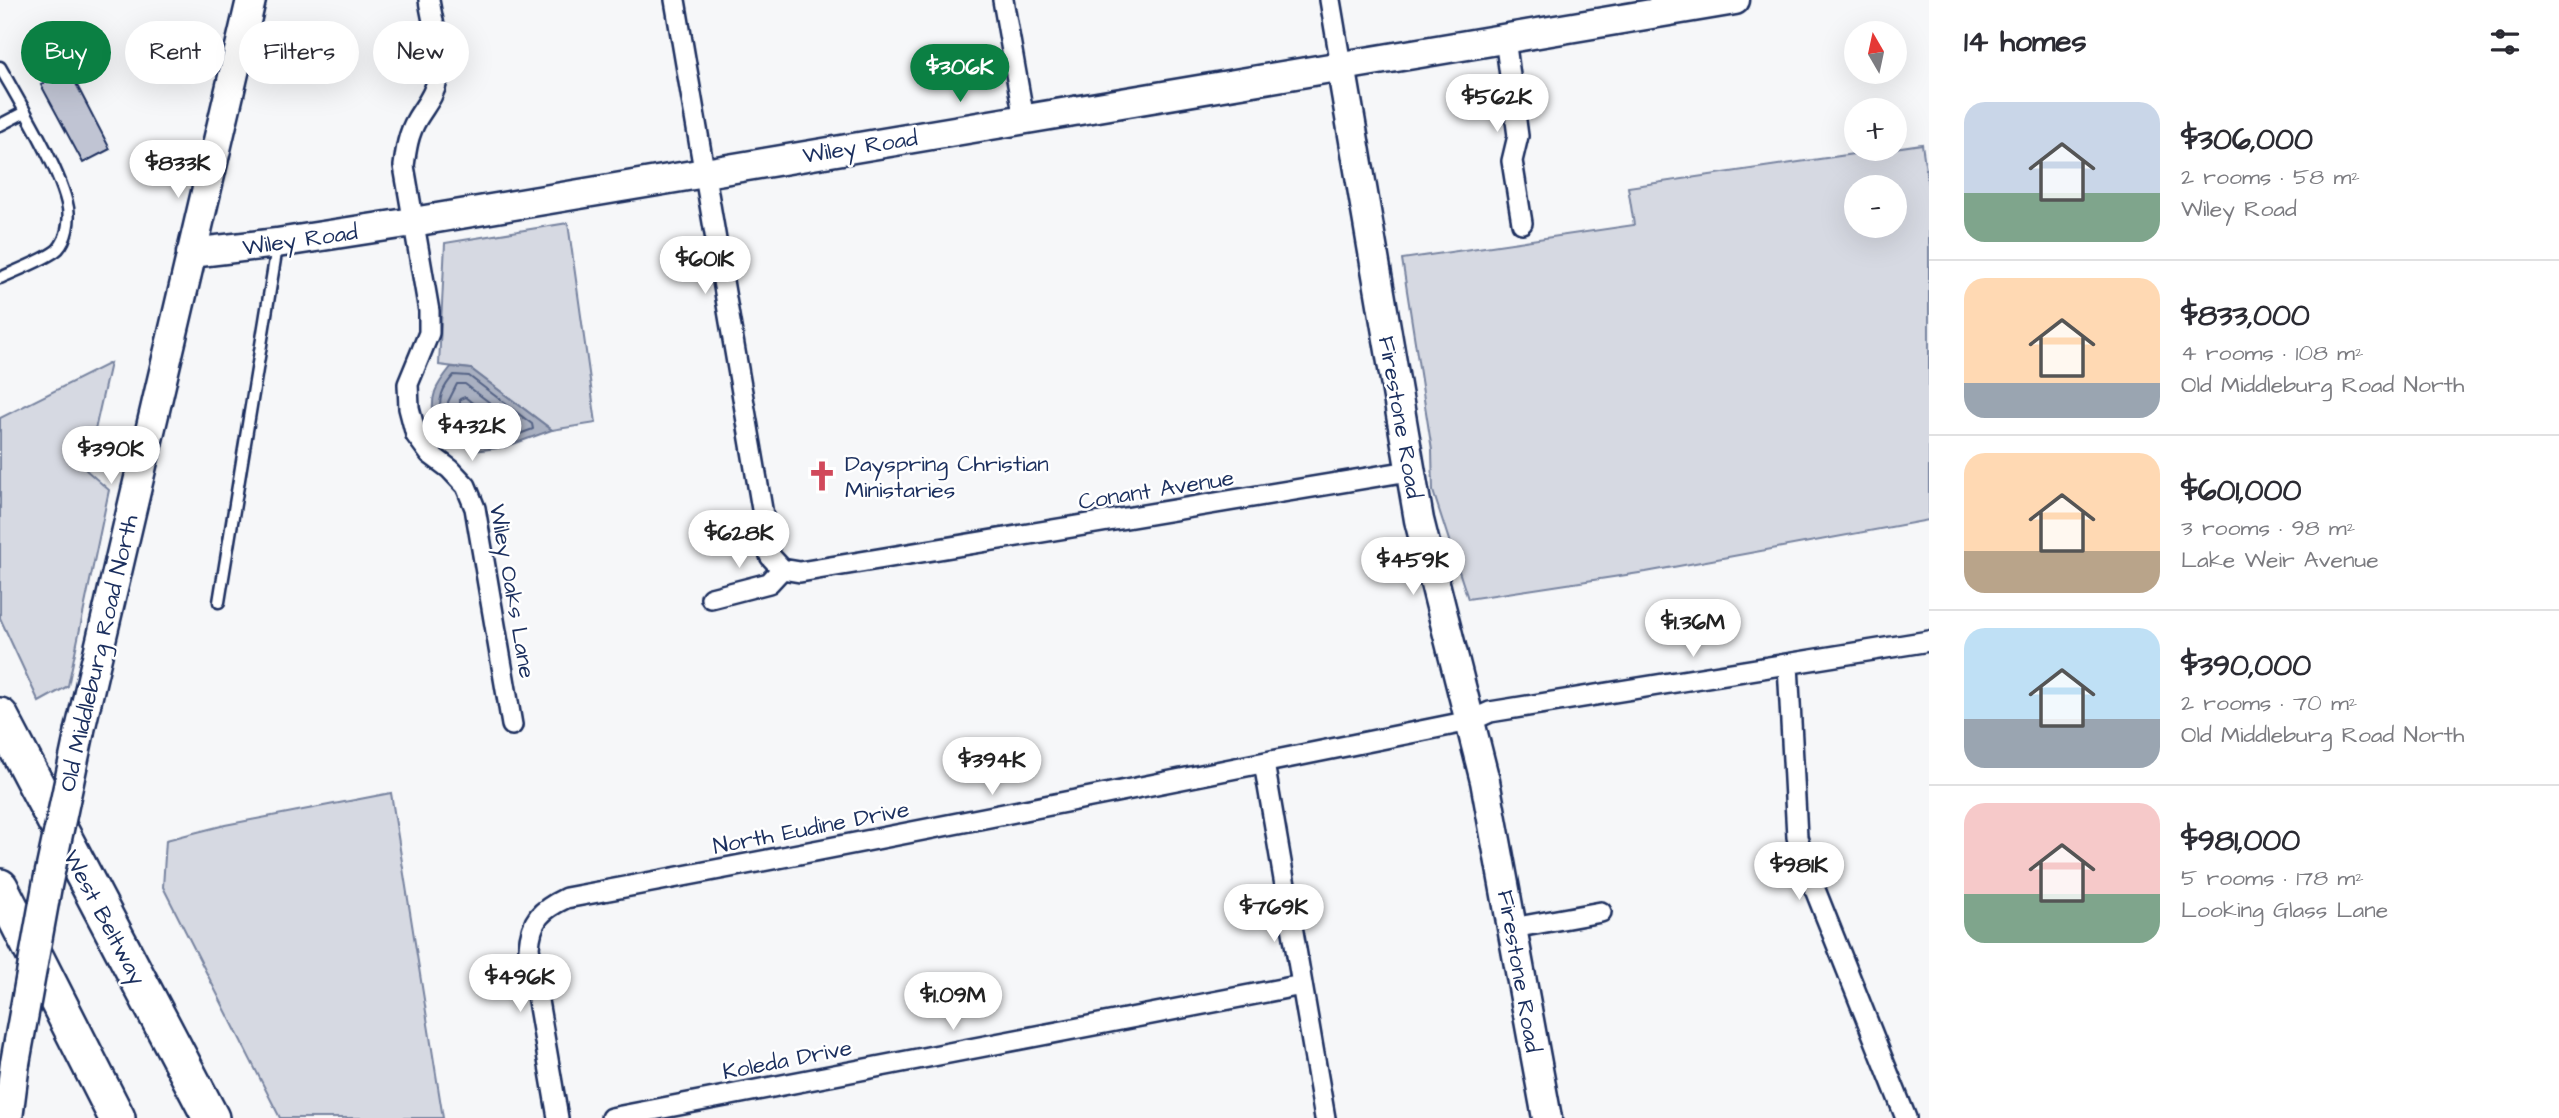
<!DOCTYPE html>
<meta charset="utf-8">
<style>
body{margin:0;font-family:"Architects Daughter",sans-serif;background:#f7f7f7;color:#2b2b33;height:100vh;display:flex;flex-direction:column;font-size:26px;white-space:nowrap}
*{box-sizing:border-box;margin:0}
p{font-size:23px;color:#7c7c81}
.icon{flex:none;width:38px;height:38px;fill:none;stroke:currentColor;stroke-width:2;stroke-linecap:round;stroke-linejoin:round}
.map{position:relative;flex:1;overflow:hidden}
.drawer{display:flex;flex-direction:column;background:#fff;width:630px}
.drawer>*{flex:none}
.top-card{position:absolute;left:21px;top:21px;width:665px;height:63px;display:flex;gap:14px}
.needle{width:46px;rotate:351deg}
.tools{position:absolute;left:1844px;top:21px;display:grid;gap:14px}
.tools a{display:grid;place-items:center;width:63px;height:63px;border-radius:50%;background:#fff;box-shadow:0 7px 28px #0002;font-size:35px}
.price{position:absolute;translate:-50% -60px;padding:0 16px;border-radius:24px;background:#fff;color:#222;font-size:23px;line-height:46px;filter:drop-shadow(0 2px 4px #0008)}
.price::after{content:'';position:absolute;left:50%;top:42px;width:21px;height:16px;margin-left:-10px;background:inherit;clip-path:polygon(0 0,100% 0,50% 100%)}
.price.current{background:#0b8043;color:#fff}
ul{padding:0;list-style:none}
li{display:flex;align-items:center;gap:21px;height:175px;padding:0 35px}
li+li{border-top:2px solid #e1e1e2}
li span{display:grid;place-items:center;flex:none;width:196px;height:140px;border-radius:21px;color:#555}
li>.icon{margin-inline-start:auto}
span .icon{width:84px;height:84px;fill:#fffc;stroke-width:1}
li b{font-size:30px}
h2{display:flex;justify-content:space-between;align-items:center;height:84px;padding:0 35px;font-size:30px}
.chip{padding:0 24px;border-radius:32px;background:#fff;box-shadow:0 7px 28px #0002;font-size:24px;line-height:63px}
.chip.current{background:#0b8043;color:#fff}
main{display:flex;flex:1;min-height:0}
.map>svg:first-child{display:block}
.green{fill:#d6d9e2;stroke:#7884a0;stroke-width:2;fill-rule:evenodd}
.water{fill:#a9b0c1;stroke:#707c99;stroke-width:2}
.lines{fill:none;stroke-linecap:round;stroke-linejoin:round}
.shore{stroke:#546386;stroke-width:2}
.building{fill:#c0c4d3;stroke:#1b2f5e;stroke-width:2}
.lane-casing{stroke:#1b2f5e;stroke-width:15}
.street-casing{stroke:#1b2f5e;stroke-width:24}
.secondary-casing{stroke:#1b2f5e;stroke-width:33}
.highway-casing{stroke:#1b2f5e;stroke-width:40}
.lane{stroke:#fff;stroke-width:10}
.street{stroke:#fff;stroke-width:19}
.secondary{stroke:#fff;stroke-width:28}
.highway{stroke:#fff;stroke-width:35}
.secondary-bridge-casing{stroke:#1b2f5e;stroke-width:33;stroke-linecap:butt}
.secondary-bridge{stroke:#fff;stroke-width:28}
.labels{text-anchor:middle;stroke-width:5;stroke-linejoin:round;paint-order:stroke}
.street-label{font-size:23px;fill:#1b2f5e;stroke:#fff}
.poi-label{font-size:23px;fill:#1b2f5e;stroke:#fff;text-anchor:start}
</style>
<main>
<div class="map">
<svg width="1929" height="1118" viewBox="0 0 1929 1118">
<rect width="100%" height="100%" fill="#f6f7f9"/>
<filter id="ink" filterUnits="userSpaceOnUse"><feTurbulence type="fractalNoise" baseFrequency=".0143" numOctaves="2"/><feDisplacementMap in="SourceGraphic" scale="14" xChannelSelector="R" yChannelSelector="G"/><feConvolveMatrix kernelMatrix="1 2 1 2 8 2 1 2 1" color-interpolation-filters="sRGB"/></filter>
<g filter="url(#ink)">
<path class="green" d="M 1922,144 L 1929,191 L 1929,520 L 1646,572 L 1468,599 L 1433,491 L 1432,450 L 1402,259 L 1634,225 L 1628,187 ZM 1895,187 L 1895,226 L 1857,226 L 1857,187 Z
M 568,223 L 596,423 L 552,430 L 471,369 L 439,365 L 445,243 Z
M 110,363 L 86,470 L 109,490 L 68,686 L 39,702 L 0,618 L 0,418 Z
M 391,793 L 443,1118 L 280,1118 L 163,887 L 166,840 L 225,825 Z"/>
<path class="water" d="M 451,367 L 471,369 L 552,430 L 505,447 L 474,451 L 434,421 C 430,395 435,387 451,367 Z"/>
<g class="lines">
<path class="shore" d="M 454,375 L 469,376 L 532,424 L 533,429 L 503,440 L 475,443 L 441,416 C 438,399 442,388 454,375 Z
M 457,384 L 465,384 L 514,421 L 514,426 L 501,431 L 477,434 L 449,412 L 448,402 Z
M 465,397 L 490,417 L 491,421 L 481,423 L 460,407 L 460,399 Z"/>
</g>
<path class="building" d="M 69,70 L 110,149 L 83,163 L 41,85 Z"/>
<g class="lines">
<g class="lane-casing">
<path id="lane" d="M 0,67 C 20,103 61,170 68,208 C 70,221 67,239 58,249 C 49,258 13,272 0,278
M 0,125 L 25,112
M 219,602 L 277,247"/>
</g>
<g class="street-casing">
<path id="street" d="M 429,0 C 433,26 443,55 437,81 C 434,96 424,107 417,119 C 408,134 406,150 404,166 L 429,311 L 429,333 L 408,384 L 409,408 L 416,435 L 430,454 L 450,469 L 466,486 L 475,508 L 512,725
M 675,0 L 770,556 L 782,569
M 1003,0 L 1024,119
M 1330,0 L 1341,65
M 1505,38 L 1518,136 L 1512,161 L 1522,223
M 782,569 L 800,572 L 1409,471
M 711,598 L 769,583 L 782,569
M 1788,664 L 1797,837 L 1804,862 L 1906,1118
M 1264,763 L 1325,1118
M 1513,928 L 1601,912
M 558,1118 L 529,948 C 531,919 541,910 566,898 C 868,842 1169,782 1470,721 L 1490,712 L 1929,641
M 611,1118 L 1302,985"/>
</g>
<g class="secondary-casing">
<path id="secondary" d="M 1341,65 L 1419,520 L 1485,781 L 1547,1118
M 191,253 L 277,243 L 413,222 L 1735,0
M 80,730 L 251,0
M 8,1118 L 15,1063"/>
</g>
<g class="highway-casing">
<path id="highway" d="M 0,716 L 211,1118
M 0,887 L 117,1118"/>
</g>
<use href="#lane" class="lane"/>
<use href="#street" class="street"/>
<use href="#secondary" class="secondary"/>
<use href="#highway" class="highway"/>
<g class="secondary-bridge-casing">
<path id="secondary-bridge" d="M 15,1063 L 47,886 L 80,730"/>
</g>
<use href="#secondary-bridge" class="secondary-bridge"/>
</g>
</g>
<defs>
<g id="church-bare" transform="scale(2.415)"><path d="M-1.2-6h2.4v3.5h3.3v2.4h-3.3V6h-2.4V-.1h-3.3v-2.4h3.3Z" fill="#d1495b" stroke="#fff" stroke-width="2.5" paint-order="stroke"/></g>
</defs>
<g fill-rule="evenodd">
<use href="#church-bare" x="822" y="476"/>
</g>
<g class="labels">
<g class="street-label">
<text transform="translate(860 146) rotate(-9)" y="8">Wiley Road</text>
<text transform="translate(300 239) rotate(-8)" y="8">Wiley Road</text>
<text transform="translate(1401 417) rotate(80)" y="8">Firestone Road</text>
<text transform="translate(1156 489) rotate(-9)" y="8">Conant Avenue</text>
<text transform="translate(513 591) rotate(80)" y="8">Wiley Oaks Lane</text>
<text transform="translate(98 653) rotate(-77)" y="8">Old Middleburg Road North</text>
<text transform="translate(811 827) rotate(-11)" y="8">North Eudine Drive</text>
<text transform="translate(105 917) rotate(62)" y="8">West Beltway</text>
<text transform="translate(1520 971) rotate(80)" y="8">Firestone Road</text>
<text transform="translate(787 1059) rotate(-11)" y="8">Koleda Drive</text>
</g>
<g class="poi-label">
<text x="845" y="471">Dayspring Christian<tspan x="845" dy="26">Ministaries</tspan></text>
</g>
</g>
</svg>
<div class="tools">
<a><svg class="needle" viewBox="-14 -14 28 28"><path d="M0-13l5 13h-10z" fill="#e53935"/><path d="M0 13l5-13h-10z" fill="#7c7c81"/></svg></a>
<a>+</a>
<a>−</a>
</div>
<b class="price current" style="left:960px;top:104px">$306K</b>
<b class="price" style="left:1497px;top:134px">$562K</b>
<b class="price" style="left:178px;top:200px">$833K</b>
<b class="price" style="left:705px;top:296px">$601K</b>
<b class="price" style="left:472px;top:463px">$432K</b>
<b class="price" style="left:111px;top:486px">$390K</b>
<b class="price" style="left:739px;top:570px">$628K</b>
<b class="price" style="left:1413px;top:597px">$459K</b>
<b class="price" style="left:1693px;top:659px">$1.36M</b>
<b class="price" style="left:992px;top:797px">$394K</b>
<b class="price" style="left:1799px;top:902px">$981K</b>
<b class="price" style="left:1274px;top:944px">$769K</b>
<b class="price" style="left:520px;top:1014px">$496K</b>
<b class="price" style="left:953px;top:1032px">$1.09M</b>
<div class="top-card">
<a class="chip current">Buy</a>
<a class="chip">Rent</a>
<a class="chip">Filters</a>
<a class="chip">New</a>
</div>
</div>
<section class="drawer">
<h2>14 homes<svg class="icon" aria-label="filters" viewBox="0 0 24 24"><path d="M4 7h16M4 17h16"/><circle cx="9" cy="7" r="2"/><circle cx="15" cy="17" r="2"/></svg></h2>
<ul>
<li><span style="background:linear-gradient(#c9d6e8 65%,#7fa58c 0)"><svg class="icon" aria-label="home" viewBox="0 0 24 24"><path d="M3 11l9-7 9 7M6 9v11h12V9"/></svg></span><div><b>$306,000</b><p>2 rooms · 58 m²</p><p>Wiley Road</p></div></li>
<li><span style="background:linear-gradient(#ffd9b3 75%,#9aa5b1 0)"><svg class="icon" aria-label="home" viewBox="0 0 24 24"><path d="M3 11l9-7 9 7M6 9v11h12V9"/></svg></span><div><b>$833,000</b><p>4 rooms · 108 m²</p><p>Old Middleburg Road North</p></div></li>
<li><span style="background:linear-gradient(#ffd9b3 70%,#b9a48a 0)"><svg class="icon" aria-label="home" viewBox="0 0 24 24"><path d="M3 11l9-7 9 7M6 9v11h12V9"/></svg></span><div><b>$601,000</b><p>3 rooms · 98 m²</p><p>Lake Weir Avenue</p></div></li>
<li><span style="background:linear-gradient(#bfe0f5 65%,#9aa5b1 0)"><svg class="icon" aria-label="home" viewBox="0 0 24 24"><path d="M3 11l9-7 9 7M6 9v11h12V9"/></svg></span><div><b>$390,000</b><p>2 rooms · 70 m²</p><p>Old Middleburg Road North</p></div></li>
<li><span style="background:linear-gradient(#f6c9c9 65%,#7fa58c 0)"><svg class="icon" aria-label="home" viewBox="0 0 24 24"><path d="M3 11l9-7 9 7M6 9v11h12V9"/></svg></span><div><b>$981,000</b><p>5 rooms · 178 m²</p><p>Looking Glass Lane</p></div></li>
</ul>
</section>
</main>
